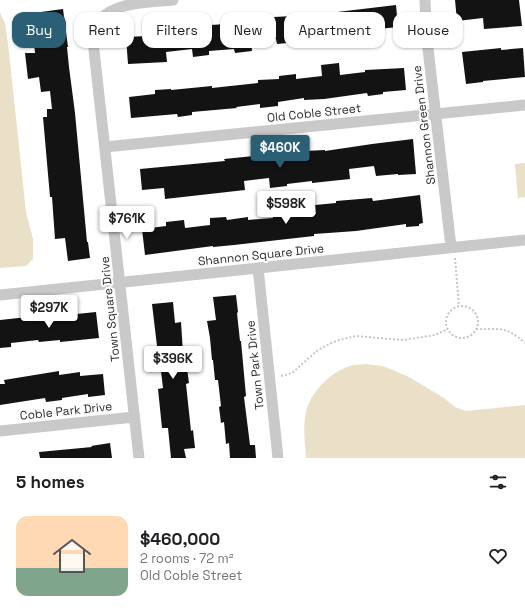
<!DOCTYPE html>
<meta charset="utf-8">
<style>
body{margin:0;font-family:"Space Grotesk",sans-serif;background:#f2f2f2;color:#202124;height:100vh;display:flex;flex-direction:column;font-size:15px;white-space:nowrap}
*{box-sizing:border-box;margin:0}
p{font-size:13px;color:#757577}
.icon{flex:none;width:22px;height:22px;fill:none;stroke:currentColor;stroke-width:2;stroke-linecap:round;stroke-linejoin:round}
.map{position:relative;height:458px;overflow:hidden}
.panel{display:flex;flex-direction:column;background:#fff;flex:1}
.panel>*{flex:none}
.hud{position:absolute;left:12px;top:12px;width:501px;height:36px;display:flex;gap:8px}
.price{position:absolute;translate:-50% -34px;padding:0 9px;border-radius:4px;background:#fff;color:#222;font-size:13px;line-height:26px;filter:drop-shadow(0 1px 2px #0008)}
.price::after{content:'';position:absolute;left:50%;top:24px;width:12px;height:9px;margin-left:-6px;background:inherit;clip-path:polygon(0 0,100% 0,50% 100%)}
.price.current{background:#2a5f76;color:#fff}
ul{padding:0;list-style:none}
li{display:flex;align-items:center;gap:12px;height:100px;padding:0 16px}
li+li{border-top:1px solid #e0e0e0}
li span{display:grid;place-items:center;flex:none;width:112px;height:80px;border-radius:12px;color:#555}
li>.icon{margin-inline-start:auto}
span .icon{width:48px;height:48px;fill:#fffc;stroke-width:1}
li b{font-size:17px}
h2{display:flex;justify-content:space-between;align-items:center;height:48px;padding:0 16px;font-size:17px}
.chip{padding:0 14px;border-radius:12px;background:#fff;box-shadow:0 1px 3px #0004;font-size:14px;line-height:36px}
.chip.current{background:#2a5f76;color:#fff}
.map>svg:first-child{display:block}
.water{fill:#e9e0c7}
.building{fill:#131313}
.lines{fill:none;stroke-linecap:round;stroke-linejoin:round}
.path{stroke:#c6c6c6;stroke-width:2;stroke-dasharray:2 2;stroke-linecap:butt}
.minor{stroke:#c9c9c9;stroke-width:11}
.labels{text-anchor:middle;stroke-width:4;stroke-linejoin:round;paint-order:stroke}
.street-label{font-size:12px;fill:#2c2c2c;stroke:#fff}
</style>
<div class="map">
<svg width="525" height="458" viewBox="0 0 525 458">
<rect width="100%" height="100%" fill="#fff"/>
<path class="water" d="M 0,13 L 5,23 L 9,52 L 26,212 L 33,239 L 33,259 L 26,266 L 0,268 Z
M 525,163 L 525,197 L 518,198 L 515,164 Z
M 366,364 L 383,366 L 409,377 L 444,398 L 455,407 L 466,411 L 525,405 L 525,458 L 306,458 C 305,442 302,424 307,408 C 314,389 331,372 350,366 C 355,364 361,365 366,364 Z"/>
<path class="building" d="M 455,0 L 519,0 L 522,26 L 484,29 L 483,18 L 457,21 Z
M 396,5 L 398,27 L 378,29 L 378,33 L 356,36 L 357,38 L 340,39 L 340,33 L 314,36 L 315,46 L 299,48 L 298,42 L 277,44 L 276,39 L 251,41 L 252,51 L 235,53 L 234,49 L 209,51 L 209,55 L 193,57 L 192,49 L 166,52 L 167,62 L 128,64 L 126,37 L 147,36 L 146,32 L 185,28 L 186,30 L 211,27 L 211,25 L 254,22 L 253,20 L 274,17 L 312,15 Z
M 63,9 L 68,47 L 67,47 L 69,67 L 75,113 L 87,242 L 88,242 L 90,258 L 68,261 L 65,238 L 55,239 L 52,197 L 50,197 L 43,117 L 47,117 L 47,109 L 52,109 L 50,91 L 41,92 L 39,77 L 28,79 L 25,53 L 35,53 L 33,34 L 44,32 L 41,12 Z
M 501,48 L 501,50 L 523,48 L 525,77 L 483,81 L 483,82 L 466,84 L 462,52 Z
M 339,63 L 340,75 L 365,72 L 365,70 L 404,68 L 406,90 L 383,92 L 383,94 L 368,96 L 367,93 L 324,99 L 304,100 L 304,98 L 278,102 L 278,106 L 260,108 L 260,104 L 236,107 L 237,108 L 192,112 L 192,115 L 178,117 L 177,114 L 131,118 L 129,97 L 155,94 L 155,90 L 171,89 L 171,90 L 212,86 L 212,88 L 258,83 L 258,80 L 279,79 L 279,76 L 296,74 L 296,79 L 322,76 L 321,65 Z
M 413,139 L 416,174 L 398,175 L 398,174 L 376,176 L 374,166 L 349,169 L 350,179 L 312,183 L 312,181 L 287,184 L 287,186 L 270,188 L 269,178 L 244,181 L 245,190 L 165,199 L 164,188 L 142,190 L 140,169 L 225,161 L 224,159 L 263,155 L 263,157 L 305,151 L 325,150 L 325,151 L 372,144 Z
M 420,195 L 423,223 L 419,224 L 419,226 L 406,227 L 406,224 L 356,231 L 314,234 L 314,236 L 234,245 L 213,247 L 213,246 L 145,255 L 142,229 L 166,226 L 166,222 L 184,220 L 185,228 L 210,225 L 210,218 L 226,217 L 227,220 L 248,217 L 248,220 L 273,218 L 272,211 L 289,209 L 290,216 L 316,214 L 315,205 L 336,203 L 336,201 L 372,198 L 373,201 Z
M 236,295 L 238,312 L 237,313 L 240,341 L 241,341 L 246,396 L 244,397 L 250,445 L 255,445 L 256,458 L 230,458 L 229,443 L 226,444 L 224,422 L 221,423 L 219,407 L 221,406 L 218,380 L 215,380 L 213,360 L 212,360 L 210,338 L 207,321 L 216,320 L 213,297 Z
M 173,302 L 175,323 L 181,322 L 184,368 L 187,368 L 189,383 L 186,384 L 191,431 L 193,430 L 195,448 L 184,449 L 186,458 L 171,458 L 168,428 L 162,428 L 158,389 L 163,388 L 160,363 L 156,364 L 155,347 L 157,346 L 152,304 Z
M 96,312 L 99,338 L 60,342 L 60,340 L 39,342 L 38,340 L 11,343 L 11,347 L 0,348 L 0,320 L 28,317 L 28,319 Z
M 59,371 L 59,375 L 80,372 L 80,376 L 103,374 L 105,395 L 88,397 L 88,394 L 62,398 L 62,400 L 46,402 L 45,398 L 0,405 L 0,384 L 5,384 L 4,380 Z
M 110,443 L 112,458 L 40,458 L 39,452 L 92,447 L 91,446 Z"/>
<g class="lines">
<path class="path" d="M 455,258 L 459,306
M446 322a16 16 0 1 1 32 0a16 16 0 1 1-32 0Z
M 476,329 C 501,330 504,325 525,343
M 281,376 L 292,373 L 318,350 L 329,344 L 339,340 L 356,336 L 403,340 L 435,335 L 448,329"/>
<path class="minor" d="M 425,0 L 427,40 L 451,247
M 105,147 L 525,105
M 258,268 L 278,458
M 0,295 L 525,240
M 0,431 L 134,417
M 139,458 L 92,32 C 104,1 145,3 173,0"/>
</g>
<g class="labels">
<g class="street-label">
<text transform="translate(314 113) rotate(-6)" y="4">Old Coble Street</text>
<text transform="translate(424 125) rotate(-97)" y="4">Shannon Green Drive</text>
<text transform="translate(261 255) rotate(-6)" y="4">Shannon Square Drive</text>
<text transform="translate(110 309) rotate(-96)" y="4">Town Square Drive</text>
<text transform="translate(255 365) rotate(-96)" y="4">Town Park Drive</text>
<text transform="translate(66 411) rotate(-6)" y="4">Coble Park Drive</text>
</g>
</g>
</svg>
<b class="price current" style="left:280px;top:169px">$460K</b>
<b class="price" style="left:286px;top:225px">$598K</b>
<b class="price" style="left:127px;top:240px">$761K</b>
<b class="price" style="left:49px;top:329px">$297K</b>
<b class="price" style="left:173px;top:380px">$396K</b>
<div class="hud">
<a class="chip current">Buy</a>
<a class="chip">Rent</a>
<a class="chip">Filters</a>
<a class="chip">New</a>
<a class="chip">Apartment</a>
<a class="chip">House</a>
</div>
</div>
<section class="panel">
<h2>5 homes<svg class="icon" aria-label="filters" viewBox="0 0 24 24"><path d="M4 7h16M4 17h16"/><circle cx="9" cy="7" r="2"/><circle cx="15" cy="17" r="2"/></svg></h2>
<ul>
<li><span style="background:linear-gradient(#ffd9b3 65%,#7fa58c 0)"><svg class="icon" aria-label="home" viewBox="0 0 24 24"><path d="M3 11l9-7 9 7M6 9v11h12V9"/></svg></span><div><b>$460,000</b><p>2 rooms · 72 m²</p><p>Old Coble Street</p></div><svg class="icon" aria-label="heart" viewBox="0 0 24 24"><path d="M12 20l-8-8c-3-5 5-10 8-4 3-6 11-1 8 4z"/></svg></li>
</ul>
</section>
